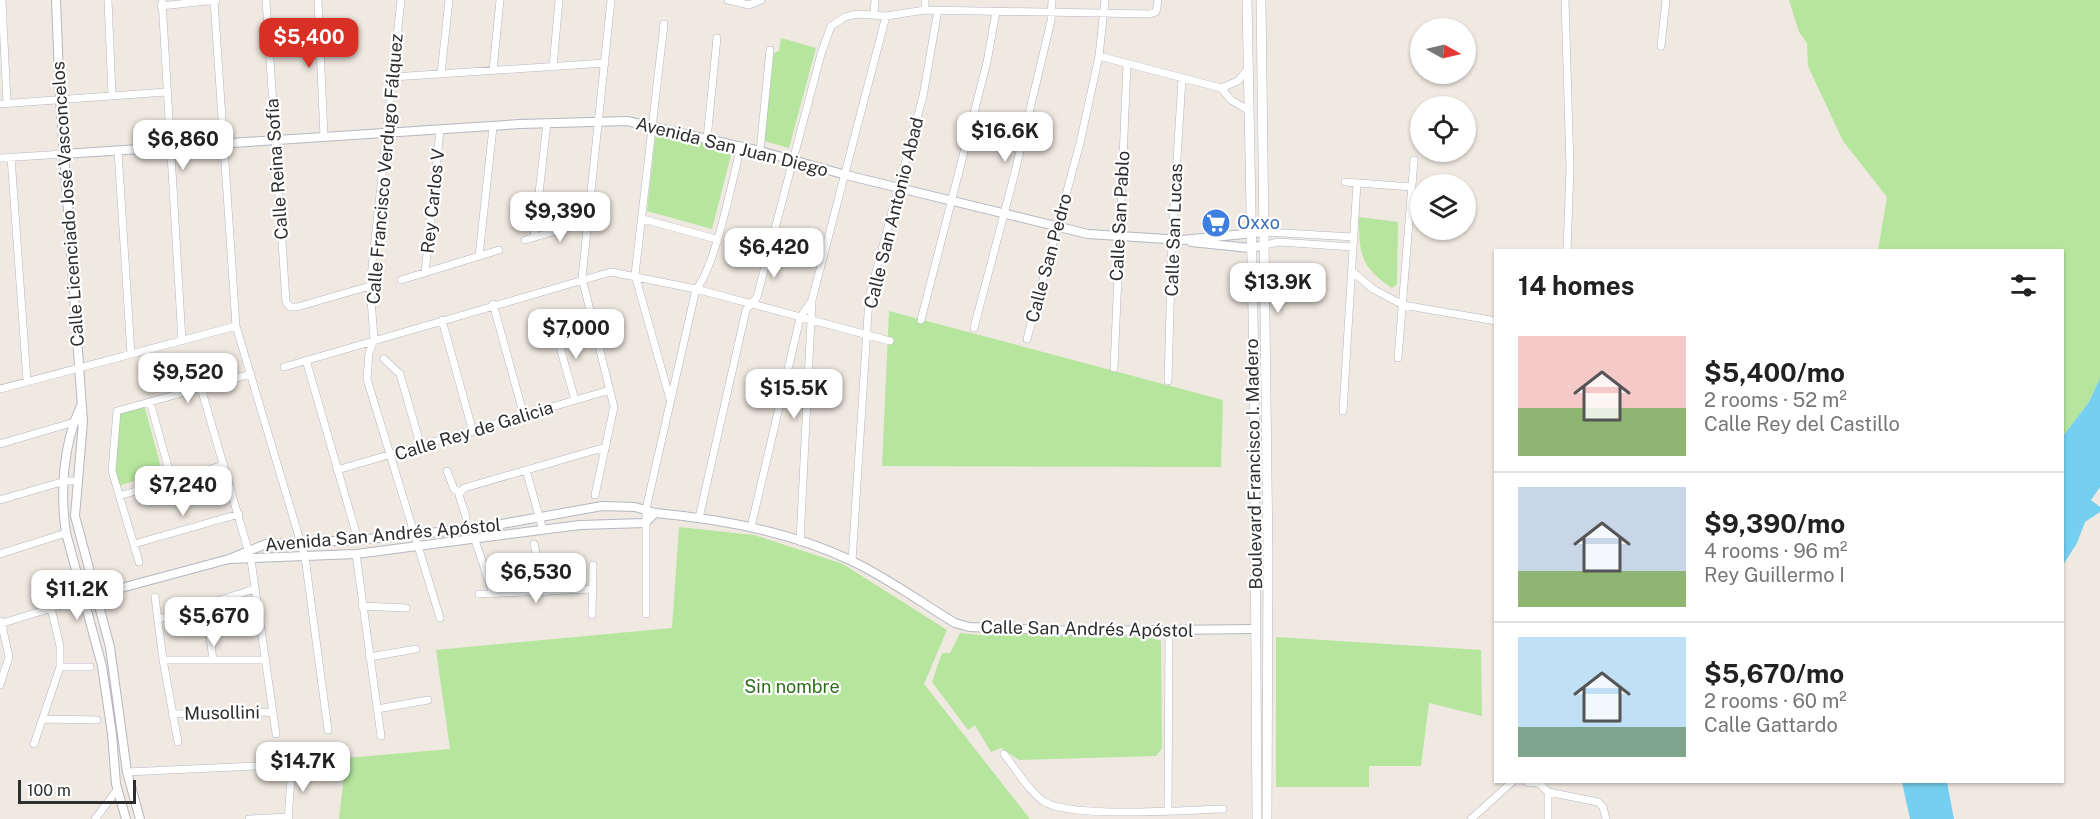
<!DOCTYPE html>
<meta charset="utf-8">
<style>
body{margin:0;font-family:"Public Sans",sans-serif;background:#f2f2f2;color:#222;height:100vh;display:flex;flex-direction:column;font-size:22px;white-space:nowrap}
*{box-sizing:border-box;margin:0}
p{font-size:20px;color:#767676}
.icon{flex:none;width:33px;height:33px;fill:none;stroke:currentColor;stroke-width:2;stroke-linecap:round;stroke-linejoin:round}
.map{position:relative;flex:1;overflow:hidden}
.drawer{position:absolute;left:1494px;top:249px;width:570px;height:534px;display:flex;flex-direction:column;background:#fff;border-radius:0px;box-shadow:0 2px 4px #0004}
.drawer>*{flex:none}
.needle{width:39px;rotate:98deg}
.tools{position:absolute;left:1410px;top:18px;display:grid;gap:12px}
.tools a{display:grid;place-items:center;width:66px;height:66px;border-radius:50%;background:#fff;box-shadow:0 2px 4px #0004;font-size:30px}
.scale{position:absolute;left:18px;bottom:15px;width:118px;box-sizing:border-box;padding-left:6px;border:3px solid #2e2e2e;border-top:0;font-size:16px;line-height:21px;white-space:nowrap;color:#2e2e2e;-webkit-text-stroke:4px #fff;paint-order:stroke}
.price{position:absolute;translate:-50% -51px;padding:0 14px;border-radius:12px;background:#fff;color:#222;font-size:20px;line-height:39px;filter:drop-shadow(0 2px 3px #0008)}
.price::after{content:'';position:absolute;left:50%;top:36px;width:18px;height:14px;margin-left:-9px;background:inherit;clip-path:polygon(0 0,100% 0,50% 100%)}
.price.active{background:#d93025;color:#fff}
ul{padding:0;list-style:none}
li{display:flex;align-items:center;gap:18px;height:150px;padding:0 24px}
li+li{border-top:2px solid #e0e0e0}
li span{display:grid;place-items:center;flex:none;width:168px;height:120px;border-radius:0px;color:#555}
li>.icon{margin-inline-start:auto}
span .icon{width:72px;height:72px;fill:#fffc;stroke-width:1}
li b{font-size:26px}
h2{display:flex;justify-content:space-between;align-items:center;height:72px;padding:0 24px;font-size:26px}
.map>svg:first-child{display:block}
.green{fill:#b6e59e}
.water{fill:#75cff0}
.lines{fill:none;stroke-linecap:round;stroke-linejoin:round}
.minor-casing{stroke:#b4b7c1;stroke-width:8}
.tertiary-casing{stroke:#b4b7c1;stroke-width:10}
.secondary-casing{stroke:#b4b7c1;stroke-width:10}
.minor{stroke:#fff;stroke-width:7}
.tertiary{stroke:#fff;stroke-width:8}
.secondary{stroke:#fff;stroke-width:9}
.labels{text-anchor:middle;stroke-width:4.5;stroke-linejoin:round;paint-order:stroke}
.street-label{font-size:18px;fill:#2e2e2e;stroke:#fff}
.shop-label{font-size:18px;fill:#366cbe;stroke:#fff;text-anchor:start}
.park-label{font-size:18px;fill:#2c6e1b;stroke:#fff}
</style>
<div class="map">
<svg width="2100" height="819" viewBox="0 0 2100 819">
<rect width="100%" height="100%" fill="#efe9e1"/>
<path class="green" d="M 1789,0 L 2100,0 L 2100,378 L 2089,402 L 2063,436 L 2062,250 L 1878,250 L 1887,197 L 1843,141 L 1808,66 L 1807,43 L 1799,32 Z
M 781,38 L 816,48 L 789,148 L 764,141 L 774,53 L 779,51 Z
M 656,130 L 733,147 L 712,229 L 647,211 Z
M 1359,217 L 1398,222 L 1397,284 L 1392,288 C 1360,267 1359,253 1359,217 Z
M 889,311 L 1223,400 L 1221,467 L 882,466 Z
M 144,405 L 162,471 L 119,486 L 115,470 L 118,412 Z
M 679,527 L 754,535 L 843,564 L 947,630 L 924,684 L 1030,819 L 339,819 L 346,758 L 450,749 L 436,650 L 672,628 Z
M 1093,632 L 1095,635 L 1148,637 L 1161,641 L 1162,748 L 1156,756 L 1019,760 L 1001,748 L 991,752 L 975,725 L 968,730 L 932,682 L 942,653 L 950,653 L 960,633 L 982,635 Z
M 1276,637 L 1481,650 L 1482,716 L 1429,703 L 1421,766 L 1369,766 L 1369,787 L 1276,787 Z"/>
<path class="water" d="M 2100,378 L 2100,487 L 2091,500 L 2100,507 L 2100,512 L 2085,522 L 2077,543 L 2063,565 L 2063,436 L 2089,402 Z
M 1902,782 L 1947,782 L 1954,819 L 1910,819 Z"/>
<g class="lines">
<g class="minor-casing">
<path id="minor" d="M 2,0 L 7,103
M 108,0 L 112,95
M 162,0 L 182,341
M 214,0 L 236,326 L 305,557 L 328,730
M 266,0 L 286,302 L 290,307 L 297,307 L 370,286
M 318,0 L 324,137
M 401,0 L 370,286 L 374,339 L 369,353 L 367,379 L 440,618
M 728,0 L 749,5 L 761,0
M 925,0 L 925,10
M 1565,0 L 1570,168 L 1567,250
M 161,6 L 216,0
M 874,15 L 875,0
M 664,24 L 635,275 L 670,399
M 1661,46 L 1666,0
M 1099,56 L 1221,88 L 1238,81 L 1248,69
M 553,67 L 559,0
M 493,70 L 500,0
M 441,74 L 449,0
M 393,77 L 605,63
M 1221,88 L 1231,100 L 1248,110
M 0,104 L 166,92
M 707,139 L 717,38
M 118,151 L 131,354
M 760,151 L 770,50
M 11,157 L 27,381
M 0,158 L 64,154
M 1345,182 L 1412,187
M 643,219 L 716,239
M 1265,232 L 1354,237
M 534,237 L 547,123
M 525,240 L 587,222
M 1265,245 L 1279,242 L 1353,247
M 479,256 L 493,127
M 1353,272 L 1373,289 L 1403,305 L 1496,321
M 425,273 L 440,130
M 401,280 L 499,250
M 493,304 L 524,416
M 558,318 L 555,330 L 575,400
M 442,320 L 473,432
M 921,320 L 987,62 L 996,12
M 974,328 L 1014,176 L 1051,21 L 1052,0
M 1027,339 L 1080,143 L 1099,56 L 1105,0
M 1398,358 L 1414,160
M 384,359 L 400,374 L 421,447
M 306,360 L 358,540
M 284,367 L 611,272 L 696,289 L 890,341
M 1114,368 L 1127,64
M 1168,381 L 1172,239 L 1182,79
M 201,388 L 251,560 L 276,734
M 0,389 L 236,326
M 150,402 L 172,481
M 1343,411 L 1357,183
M 0,444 L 78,421
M 337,470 L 610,390
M 526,470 L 543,530
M 447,471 L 454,489 L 460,492
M 595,495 L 614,407 L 582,278 L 611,0
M 119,496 L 224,465
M 0,500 L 65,481 L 77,481
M 466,517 L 459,495 L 464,488 L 606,447
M 699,518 L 746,310 L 757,297 L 821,54 L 831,26 L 845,17 L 857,14 L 886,16 L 925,10 L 1150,14 L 1156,12 L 1158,0
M 751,527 L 800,318 L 812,300 L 886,16
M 471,528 L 493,594
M 800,541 L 812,300
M 134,544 L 239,514
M 534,544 L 545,592
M 0,554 L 66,533
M 356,554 L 381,736
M 852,561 L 869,298 L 923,96 L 938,10
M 139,562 L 112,471 L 117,411 L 251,374
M 479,594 L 593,589
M 155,597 L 163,660 L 178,742
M 206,605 L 213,660
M 362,606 L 406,608
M 646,614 L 646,509 L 696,289 C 715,269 733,177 741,146
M 592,615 L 593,565
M 159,619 L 255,589
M 0,624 L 84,598
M 369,657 L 416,649
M 163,660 L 266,660
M 60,667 L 90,667
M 0,685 L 9,657 L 1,621
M 377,709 L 428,700
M 172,714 L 273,712
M 44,719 L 97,720
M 34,744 L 60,667 L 60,646 L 51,608
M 1004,754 C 1016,769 1028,790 1043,801 C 1070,819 1186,810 1223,809
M 127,772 L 321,763
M 1527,782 L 1538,783
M 1538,782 L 1548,792 L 1548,819
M 1548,792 L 1598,802 L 1603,807 L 1606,819
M 1168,810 L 1169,630
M 95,819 L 117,790
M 249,819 L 289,817
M 288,819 L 292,765
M 1471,819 L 1512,782"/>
</g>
<g class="tertiary-casing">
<path id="tertiary" d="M 56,0 L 60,99 L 83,421 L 75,516 L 110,647 L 127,772 L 140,819
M 64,154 L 520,124 L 627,121 L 760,151 L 846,175 L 1088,234 L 1182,240 L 1265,232
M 1191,242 L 1250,248 L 1265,245
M 80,408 C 63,445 60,493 66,533 L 102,666 L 112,734 L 116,784 L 126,819
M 230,559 L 356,554 L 580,525 L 645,523 L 655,513
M 84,598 L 229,559 L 266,544 L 358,540 L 479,528 L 602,506 L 635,507 L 655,513 C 722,519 793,532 854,562 C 889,579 922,603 955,623 L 969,627 L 1075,631 L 1255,629"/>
</g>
<g class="secondary-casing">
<path id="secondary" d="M 1247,0 L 1254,368 L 1257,819
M 1261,0 L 1268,556 L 1267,819"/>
</g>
<use href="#minor" class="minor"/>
<use href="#tertiary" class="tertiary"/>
<use href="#secondary" class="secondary"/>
</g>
<defs>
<g id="supermarket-disc" transform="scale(1.5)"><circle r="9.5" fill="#3f7fe0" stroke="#fff"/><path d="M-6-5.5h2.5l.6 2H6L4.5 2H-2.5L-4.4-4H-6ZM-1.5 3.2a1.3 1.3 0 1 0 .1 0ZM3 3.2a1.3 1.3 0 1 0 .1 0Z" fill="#fff"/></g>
</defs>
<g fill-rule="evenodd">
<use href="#supermarket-disc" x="1216" y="223"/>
</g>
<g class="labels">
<g class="street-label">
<text transform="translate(732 147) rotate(14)" y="6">Avenida San Juan Diego</text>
<text transform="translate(277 169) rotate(-94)" y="6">Calle Reina Sofía</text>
<text transform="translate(385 169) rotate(-85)" y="6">Calle Francisco Verdugo Fálquez</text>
<text transform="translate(433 201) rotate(-84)" y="6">Rey Carlos V</text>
<text transform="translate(68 204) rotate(-94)" y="6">Calle Licenciado José Vasconcelos</text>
<text transform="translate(894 213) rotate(-76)" y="6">Calle San Antonio Abad</text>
<text transform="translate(1120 216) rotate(-87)" y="6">Calle San Pablo</text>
<text transform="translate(1174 230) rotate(-88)" y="6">Calle San Lucas</text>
<text transform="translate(1049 258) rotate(-75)" y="6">Calle San Pedro</text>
<text transform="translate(474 431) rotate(-17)" y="6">Calle Rey de Galicia</text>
<text transform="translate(1254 464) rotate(-91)" y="6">Boulevard Francisco I. Madero</text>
<text transform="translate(383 535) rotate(-5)" y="6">Avenida San Andrés Apóstol</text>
<text transform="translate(1087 629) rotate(1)" y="6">Calle San Andrés Apóstol</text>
<text transform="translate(222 713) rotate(-1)" y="6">Musollini</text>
</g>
<g class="shop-label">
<text x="1237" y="229">Oxxo</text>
</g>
<g class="park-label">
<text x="792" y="693">Sin nombre</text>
</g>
</g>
</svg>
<div class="tools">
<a><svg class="needle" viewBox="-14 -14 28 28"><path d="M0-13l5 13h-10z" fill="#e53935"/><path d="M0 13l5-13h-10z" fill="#767676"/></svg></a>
<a><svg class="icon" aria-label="locate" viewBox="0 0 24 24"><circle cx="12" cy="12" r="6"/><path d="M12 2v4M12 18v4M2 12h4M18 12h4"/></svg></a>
<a><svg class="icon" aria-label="layers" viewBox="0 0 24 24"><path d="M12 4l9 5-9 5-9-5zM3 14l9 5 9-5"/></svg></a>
</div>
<div class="scale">100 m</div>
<b class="price active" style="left:309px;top:69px">$5,400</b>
<b class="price" style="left:1005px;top:163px">$16.6K</b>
<b class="price" style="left:183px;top:171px">$6,860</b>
<b class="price" style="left:560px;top:243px">$9,390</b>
<b class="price" style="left:774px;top:279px">$6,420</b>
<b class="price" style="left:1278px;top:314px">$13.9K</b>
<b class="price" style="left:576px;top:360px">$7,000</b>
<b class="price" style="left:188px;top:404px">$9,520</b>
<b class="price" style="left:794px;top:420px">$15.5K</b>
<b class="price" style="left:183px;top:517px">$7,240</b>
<b class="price" style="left:536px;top:604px">$6,530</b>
<b class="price" style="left:77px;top:621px">$11.2K</b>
<b class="price" style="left:214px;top:648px">$5,670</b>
<b class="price" style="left:303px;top:793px">$14.7K</b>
<section class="drawer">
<h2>14 homes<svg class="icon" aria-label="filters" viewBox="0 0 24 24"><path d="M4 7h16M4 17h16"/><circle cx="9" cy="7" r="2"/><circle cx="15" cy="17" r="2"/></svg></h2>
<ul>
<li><span style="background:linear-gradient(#f6c9c9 60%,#8fb573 0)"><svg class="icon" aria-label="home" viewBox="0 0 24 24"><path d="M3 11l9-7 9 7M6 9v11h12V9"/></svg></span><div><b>$5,400/mo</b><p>2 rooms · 52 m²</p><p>Calle Rey del Castillo</p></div></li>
<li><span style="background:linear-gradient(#c9d6e8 70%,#8fb573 0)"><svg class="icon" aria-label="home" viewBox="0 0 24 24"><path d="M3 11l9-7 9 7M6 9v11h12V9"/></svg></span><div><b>$9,390/mo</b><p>4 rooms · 96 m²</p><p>Rey Guillermo I</p></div></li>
<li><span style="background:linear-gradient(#bfe0f5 75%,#7fa58c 0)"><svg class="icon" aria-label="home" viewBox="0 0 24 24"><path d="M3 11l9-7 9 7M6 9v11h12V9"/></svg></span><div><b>$5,670/mo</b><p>2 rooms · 60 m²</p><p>Calle Gattardo</p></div></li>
</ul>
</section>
</div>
